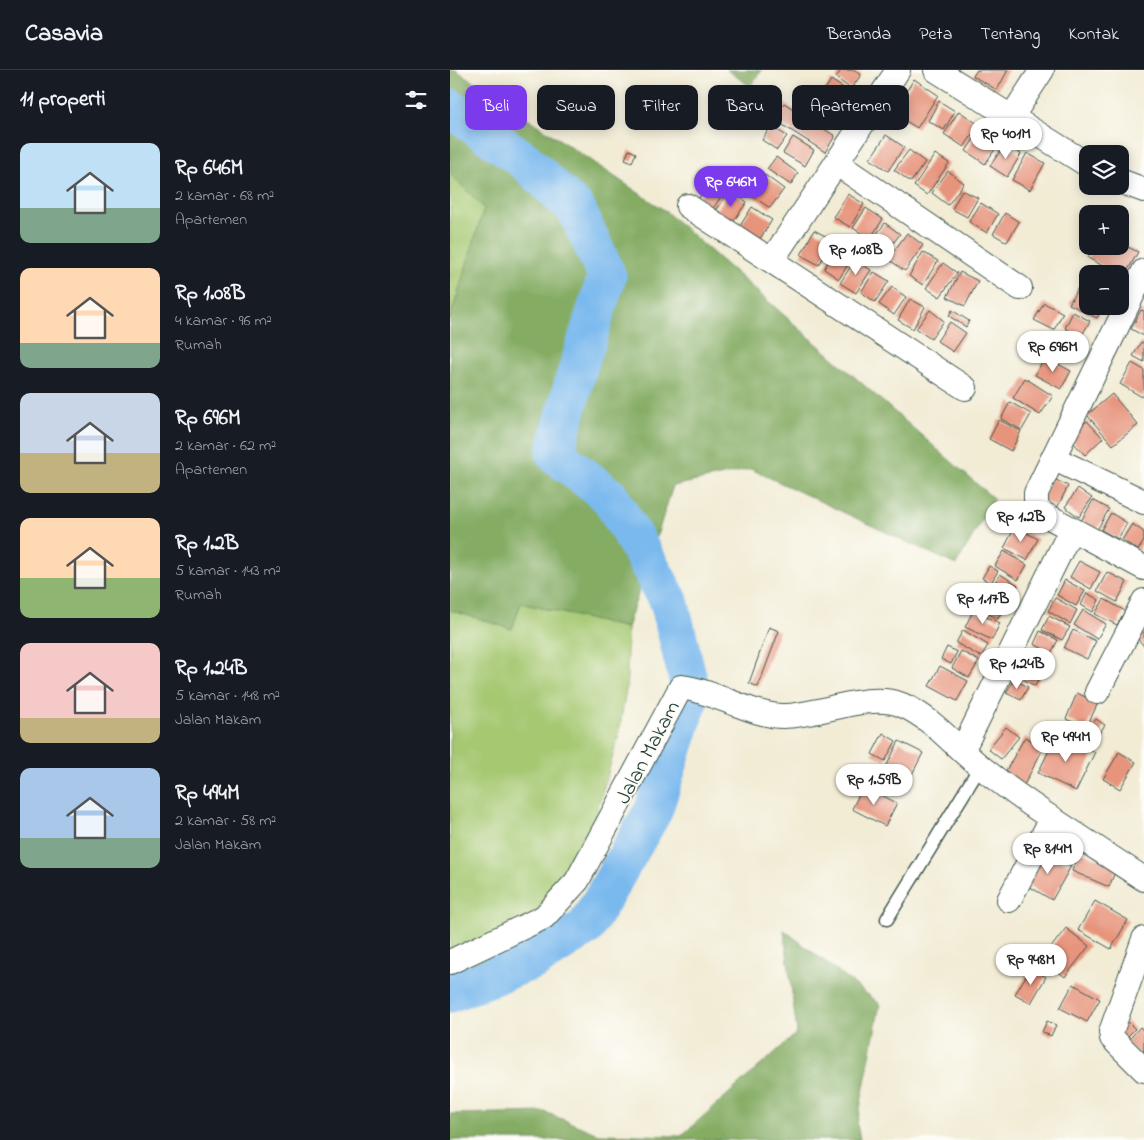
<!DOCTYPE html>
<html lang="id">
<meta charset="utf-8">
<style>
body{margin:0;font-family:"Indie Flower",sans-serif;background:#20242c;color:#f1f3f6;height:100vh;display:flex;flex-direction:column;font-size:19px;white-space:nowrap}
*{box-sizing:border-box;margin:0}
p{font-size:16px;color:#9ea1a6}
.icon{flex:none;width:28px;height:28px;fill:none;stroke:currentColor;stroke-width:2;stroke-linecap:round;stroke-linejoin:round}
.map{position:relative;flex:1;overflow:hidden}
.drawer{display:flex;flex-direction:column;background:#171b24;width:450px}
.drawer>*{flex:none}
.guide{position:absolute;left:15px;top:15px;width:475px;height:45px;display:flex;gap:10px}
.fabs{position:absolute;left:629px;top:75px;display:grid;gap:10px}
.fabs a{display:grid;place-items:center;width:50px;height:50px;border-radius:10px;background:#171b24;box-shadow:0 2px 12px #0003;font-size:25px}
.price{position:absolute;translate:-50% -42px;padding:0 11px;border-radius:18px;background:#fff;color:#222;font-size:16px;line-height:32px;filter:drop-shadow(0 1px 2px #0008)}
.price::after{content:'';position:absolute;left:50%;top:30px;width:15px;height:11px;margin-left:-8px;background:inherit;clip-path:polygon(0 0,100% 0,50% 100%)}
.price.selected{background:#7c3aed;color:#fff}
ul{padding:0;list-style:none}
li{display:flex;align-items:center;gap:15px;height:125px;padding:0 20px}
li span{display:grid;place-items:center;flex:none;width:140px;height:100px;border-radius:10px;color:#555}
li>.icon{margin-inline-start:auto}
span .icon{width:60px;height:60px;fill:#fffc;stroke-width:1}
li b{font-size:21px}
h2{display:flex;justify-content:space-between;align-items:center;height:60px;padding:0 20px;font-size:21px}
.pill{padding:0 18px;border-radius:10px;background:#171b24;box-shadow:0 2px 12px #0003;font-size:18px;line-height:45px}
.pill.selected{background:#7c3aed;color:#fff}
header{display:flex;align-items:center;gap:30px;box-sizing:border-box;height:70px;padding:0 25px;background:#171b24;border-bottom:1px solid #363941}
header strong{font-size:24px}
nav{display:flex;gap:28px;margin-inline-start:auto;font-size:18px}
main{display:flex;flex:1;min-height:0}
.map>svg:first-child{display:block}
.green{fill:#a5c871;stroke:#628252}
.forest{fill:#84ac63;stroke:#52744c}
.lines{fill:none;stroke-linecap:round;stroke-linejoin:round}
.river{stroke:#7ab9ee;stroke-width:39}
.building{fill:#e7947d}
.lane-casing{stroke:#3f574c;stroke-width:15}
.street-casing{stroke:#3f574c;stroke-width:26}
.lane{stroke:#fff;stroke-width:12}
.street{stroke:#fff;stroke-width:24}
.labels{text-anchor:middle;stroke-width:4;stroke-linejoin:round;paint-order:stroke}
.street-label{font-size:21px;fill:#1f3d34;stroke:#fdfcf7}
</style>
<header>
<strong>Casavia</strong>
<nav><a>Beranda</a><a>Peta</a><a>Tentang</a><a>Kontak</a></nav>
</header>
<main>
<section class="drawer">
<h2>11 properti<svg class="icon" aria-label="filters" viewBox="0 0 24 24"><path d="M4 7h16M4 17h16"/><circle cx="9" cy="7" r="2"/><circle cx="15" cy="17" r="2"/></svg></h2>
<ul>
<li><span style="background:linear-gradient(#bfe0f5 65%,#7fa58c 0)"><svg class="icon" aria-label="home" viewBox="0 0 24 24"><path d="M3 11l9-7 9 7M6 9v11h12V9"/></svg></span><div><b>Rp 646M</b><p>2 kamar · 68 m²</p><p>Apartemen</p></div></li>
<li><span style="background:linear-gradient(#ffd9b3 75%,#7fa58c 0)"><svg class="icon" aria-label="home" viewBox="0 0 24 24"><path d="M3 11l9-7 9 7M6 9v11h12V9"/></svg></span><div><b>Rp 1.08B</b><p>4 kamar · 96 m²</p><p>Rumah</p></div></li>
<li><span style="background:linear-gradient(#c9d6e8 60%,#c2b280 0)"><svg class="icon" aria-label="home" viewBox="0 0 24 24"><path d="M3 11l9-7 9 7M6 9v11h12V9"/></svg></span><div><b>Rp 696M</b><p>2 kamar · 62 m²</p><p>Apartemen</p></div></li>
<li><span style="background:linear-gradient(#ffd9b3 60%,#8fb573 0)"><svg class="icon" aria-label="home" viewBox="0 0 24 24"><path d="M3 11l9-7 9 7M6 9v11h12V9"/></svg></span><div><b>Rp 1.2B</b><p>5 kamar · 143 m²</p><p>Rumah</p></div></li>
<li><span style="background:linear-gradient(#f6c9c9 75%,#c2b280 0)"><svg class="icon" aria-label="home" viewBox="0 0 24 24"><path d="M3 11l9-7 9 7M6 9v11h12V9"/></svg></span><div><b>Rp 1.24B</b><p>5 kamar · 148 m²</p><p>Jalan Makam</p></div></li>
<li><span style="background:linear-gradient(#a9c7e8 70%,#7fa58c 0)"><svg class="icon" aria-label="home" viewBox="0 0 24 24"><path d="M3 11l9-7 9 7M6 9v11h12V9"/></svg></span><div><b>Rp 494M</b><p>2 kamar · 58 m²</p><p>Jalan Makam</p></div></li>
</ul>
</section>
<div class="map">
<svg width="694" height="1070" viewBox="0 0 694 1070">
<rect width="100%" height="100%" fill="#fdfcf7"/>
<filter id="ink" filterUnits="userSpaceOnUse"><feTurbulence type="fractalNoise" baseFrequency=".02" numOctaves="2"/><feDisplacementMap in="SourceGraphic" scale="10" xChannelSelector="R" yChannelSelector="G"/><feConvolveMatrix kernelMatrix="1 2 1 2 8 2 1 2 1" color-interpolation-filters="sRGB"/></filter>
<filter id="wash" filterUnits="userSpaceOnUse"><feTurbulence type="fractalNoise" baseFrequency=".0096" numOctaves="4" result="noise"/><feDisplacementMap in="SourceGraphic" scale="20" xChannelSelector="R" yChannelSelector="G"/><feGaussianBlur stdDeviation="1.12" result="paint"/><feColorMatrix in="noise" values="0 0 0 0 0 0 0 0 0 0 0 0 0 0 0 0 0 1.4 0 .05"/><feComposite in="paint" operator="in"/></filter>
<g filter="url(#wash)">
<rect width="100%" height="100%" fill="#f2ecd5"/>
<path class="green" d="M 0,104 L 35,138 L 0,249 Z
M 70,533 L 177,558 L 177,614 L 168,667 L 140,766 L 102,855 L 52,894 L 0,904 L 0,540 L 62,559 Z"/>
<path class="forest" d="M 0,0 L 5,0 L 15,6 L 214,140 L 544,429 L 506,495 L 301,399 L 223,416 L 177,558 L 71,533 L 62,559 L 0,540 L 0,249 L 34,138 L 0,104 Z
M 277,0 L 312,0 L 300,16 Z
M 334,860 L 430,934 L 407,1054 L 410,1070 L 0,1070 L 0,1044 L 95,1042 L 148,1064 L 231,1066 L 347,963 Z"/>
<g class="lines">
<path class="river" d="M 0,38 L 75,91 L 126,139 L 157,206 L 124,311 L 105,384 L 160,427 L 192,482 L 219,531 L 241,622 L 203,741 L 136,857 L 86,889 L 0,923"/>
</g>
<g id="blocks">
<path class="building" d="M 391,0 L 404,0 L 411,5 L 401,19 L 386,8 Z
M 527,0 L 558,0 L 547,20 L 523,6 Z
M 464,9 L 488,25 L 467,58 L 443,43 Z
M 381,10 L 401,23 L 391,40 L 370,27 Z
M 489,31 L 505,41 L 494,60 L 478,51 Z
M 334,33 L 385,66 L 375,82 L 323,49 Z
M 368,33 L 384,43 L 378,54 L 362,45 Z
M 509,41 L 529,55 L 514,77 L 494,64 Z
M 537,50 L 556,63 L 535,94 L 516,81 Z
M 321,56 L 337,66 L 327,80 L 312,70 Z
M 436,65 L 454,77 L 438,101 L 420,89 Z
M 343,67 L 364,80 L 355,96 L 333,83 Z
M 555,74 L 571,84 L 557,107 L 540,96 Z
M 179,80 L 186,83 L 182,92 L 175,89 Z
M 459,80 L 475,92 L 461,112 L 444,100 Z
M 577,83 L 595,93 L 580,120 L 562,110 Z
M 485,84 L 499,93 L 477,125 L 464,116 Z
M 326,87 L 348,103 L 341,115 L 317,99 Z
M 498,101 L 514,113 L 498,135 L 482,123 Z
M 315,105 L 334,119 L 320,138 L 301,125 Z
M 261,110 L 276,120 L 261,141 L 247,131 Z
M 512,120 L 528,128 L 517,147 L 502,139 Z
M 280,121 L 297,132 L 281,155 L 264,143 Z
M 398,124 L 414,134 L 400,157 L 383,147 Z
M 531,133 L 548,144 L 537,163 L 519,152 Z
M 302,137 L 322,150 L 308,172 L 288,159 Z
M 416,138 L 433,149 L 420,169 L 403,158 Z
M 555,143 L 569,152 L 557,172 L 543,164 Z
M 435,153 L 450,164 L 436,183 L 421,172 Z
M 364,160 L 383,170 L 369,195 L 351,185 Z
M 457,163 L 473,175 L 455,201 L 438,189 Z
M 670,173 L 688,182 L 674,207 L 638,188 L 645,176 L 670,176 Z
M 388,175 L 404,185 L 389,209 L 374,199 Z
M 473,182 L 488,191 L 473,215 L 459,206 Z
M 405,190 L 421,200 L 406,223 L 390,213 Z
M 493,193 L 507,203 L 490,227 L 476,218 Z
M 642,197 L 657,204 L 639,204 Z
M 424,202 L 439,211 L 425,232 L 411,222 Z
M 510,202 L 528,211 L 515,236 L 497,227 Z
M 629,216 L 638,220 L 638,236 L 653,236 L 647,248 L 619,234 Z
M 442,217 L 456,227 L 444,245 L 429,234 Z
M 460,229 L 475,237 L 463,259 L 448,250 Z
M 594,233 L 613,243 L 604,260 L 584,250 Z
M 480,240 L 494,251 L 481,269 L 466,259 Z
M 502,240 L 519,251 L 516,257 L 499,246 Z
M 691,240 L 694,241 L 694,266 L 681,259 Z
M 623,242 L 640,251 L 631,267 L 615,258 Z
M 500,252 L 516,263 L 503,282 L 487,271 Z
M 611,264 L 629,273 L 619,292 L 601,283 Z
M 691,272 L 694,274 L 694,292 L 683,286 Z
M 595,287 L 621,301 L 611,319 L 585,305 Z
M 682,293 L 694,300 L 694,324 L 692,327 L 670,314 Z
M 575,308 L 603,326 L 590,345 L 563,328 Z
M 662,324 L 688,355 L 663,375 L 637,345 Z
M 560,332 L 581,344 L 572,360 L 551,349 Z
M 549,350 L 571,361 L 561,381 L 539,369 Z
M 637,351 L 653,368 L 635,385 L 619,368 Z
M 602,408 L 618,416 L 607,438 L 591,430 Z
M 628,418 L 642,428 L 629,447 L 615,437 Z
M 643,430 L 659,439 L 647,460 L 631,451 Z
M 661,443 L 677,453 L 668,469 L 651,460 Z
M 682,454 L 694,462 L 694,471 L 688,480 L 672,470 Z
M 565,457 L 588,469 L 577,490 L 554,478 Z
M 554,481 L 577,495 L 568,510 L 545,496 Z
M 629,491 L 650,502 L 641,519 L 620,507 Z
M 539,496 L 548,501 L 541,513 L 532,508 Z
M 657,502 L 677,512 L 667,532 L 647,521 Z
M 550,504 L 568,515 L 560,529 L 542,518 Z
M 615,510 L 635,521 L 626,536 L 607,525 Z
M 532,522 L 555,534 L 548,549 L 524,536 Z
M 637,523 L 649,530 L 643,542 L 631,535 Z
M 605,528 L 627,540 L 620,554 L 598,541 Z
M 654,529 L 675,541 L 667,555 L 645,544 Z
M 633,540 L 656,554 L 647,569 L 624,555 Z
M 523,541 L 550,553 L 542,570 L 515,557 Z
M 599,546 L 620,557 L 612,570 L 592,560 Z
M 319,557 L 329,561 L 308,617 L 299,613 Z
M 513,560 L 538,575 L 531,587 L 506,573 Z
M 623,560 L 646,571 L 637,589 L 614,578 Z
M 692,560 L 694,563 L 694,576 L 685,566 Z
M 590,561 L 608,570 L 601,583 L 584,574 Z
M 497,577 L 507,582 L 501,594 L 491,589 Z
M 584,579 L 602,587 L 595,601 L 577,592 Z
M 511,581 L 529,591 L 519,608 L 502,598 Z
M 574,594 L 592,604 L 585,616 L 567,606 Z
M 490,596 L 518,611 L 507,631 L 479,616 Z
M 564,609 L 578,617 L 571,630 L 556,623 Z
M 627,623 L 648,633 L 636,658 L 616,649 Z
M 646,649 L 655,655 L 644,671 L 635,665 Z
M 556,657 L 569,667 L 551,689 L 538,679 Z
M 433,663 L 446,671 L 435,691 L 422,684 Z
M 607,664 L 645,682 L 626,721 L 588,703 Z
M 575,667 L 594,677 L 574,715 L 554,704 Z
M 449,671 L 473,683 L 457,714 L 433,703 Z
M 669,682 L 686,692 L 670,719 L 653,709 Z
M 413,716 L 447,733 L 435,756 L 402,739 Z
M 594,780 L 621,796 L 602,830 L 575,814 Z
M 630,781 L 667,797 L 659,817 L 622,801 Z
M 645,831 L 678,850 L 661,879 L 628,860 Z
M 616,858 L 639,876 L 615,907 L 592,889 Z
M 581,898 L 596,907 L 581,933 L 565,924 Z
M 623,914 L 650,929 L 637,952 L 610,938 Z
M 597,951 L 606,955 L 601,966 L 592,962 Z
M 677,951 L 685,959 L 674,970 L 666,963 Z
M 690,957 L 694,961 L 694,988 L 676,973 Z"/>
</g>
</g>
<g filter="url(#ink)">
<use href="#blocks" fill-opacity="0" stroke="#3f574c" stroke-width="1"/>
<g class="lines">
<g class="lane-casing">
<path id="lane" d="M 437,849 L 530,697"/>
</g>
<g class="street-casing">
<path id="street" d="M 486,0 L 638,95
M 561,48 L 592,0
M 386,93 L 570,218
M 670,111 L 694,120
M 238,136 L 515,318
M 322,190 L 448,0
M 694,201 L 586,423 L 586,435 L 590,442 L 694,498
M 603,388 L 694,432
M 647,622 L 694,531
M 512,681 L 621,460
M 559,830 L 602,748
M 694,869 L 661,962 L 662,968 L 694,1000
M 0,892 L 94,847 L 127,811 L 231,617 C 265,621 302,646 333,646 C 369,646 419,621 452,635 C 483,648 506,678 532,698 C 583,739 640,773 694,809"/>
</g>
<use href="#lane" class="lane"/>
<use href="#street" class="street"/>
</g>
</g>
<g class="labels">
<g class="street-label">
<text transform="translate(197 682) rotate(-62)" y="7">Jalan Makam</text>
</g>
</g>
</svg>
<div class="fabs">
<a><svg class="icon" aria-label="layers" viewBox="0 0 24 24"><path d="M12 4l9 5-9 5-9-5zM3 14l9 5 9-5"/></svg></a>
<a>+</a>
<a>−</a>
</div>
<b class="price" style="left:556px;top:90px">Rp 401M</b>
<b class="price selected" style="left:281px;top:138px">Rp 646M</b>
<b class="price" style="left:406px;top:206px">Rp 1.08B</b>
<b class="price" style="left:603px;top:303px">Rp 696M</b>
<b class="price" style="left:571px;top:473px">Rp 1.2B</b>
<b class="price" style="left:533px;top:555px">Rp 1.17B</b>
<b class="price" style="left:567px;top:620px">Rp 1.24B</b>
<b class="price" style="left:616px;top:693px">Rp 494M</b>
<b class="price" style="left:424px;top:736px">Rp 1.59B</b>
<b class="price" style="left:598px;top:805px">Rp 814M</b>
<b class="price" style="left:581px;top:916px">Rp 948M</b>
<div class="guide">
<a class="pill selected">Beli</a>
<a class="pill">Sewa</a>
<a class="pill">Filter</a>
<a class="pill">Baru</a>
<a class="pill">Apartemen</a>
</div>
</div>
</main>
